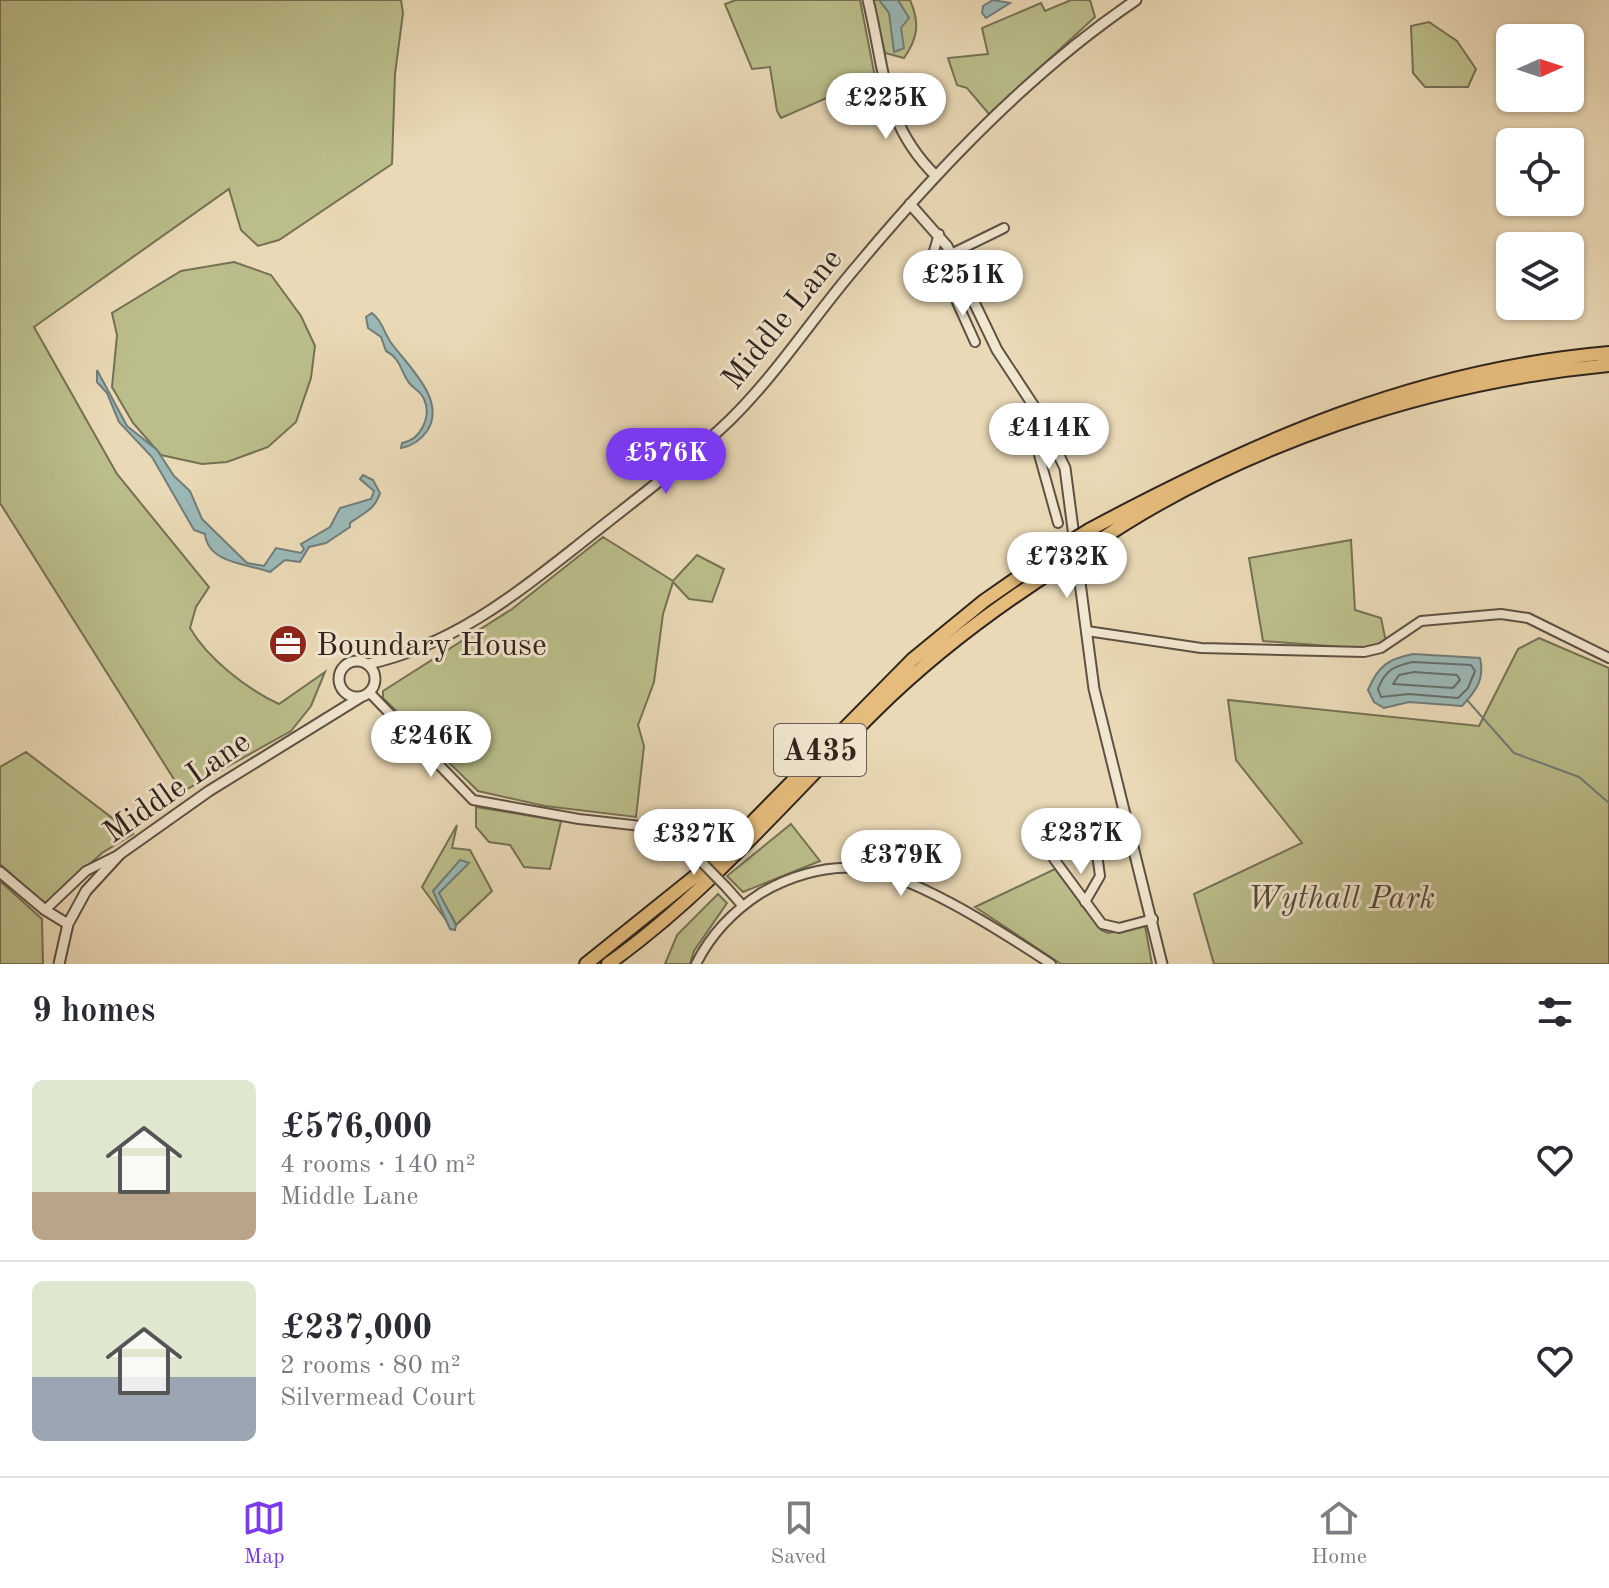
<!DOCTYPE html>
<meta charset="utf-8">
<style>
body{margin:0;font-family:"Old Standard TT",serif;background:#f2f2f3;color:#2b2b33;height:100vh;display:flex;flex-direction:column;font-size:30px;white-space:nowrap}
*{box-sizing:border-box;margin:0}
p{font-size:26px;color:#7c7c81}
.icon{flex:none;width:44px;height:44px;fill:none;stroke:currentColor;stroke-width:2;stroke-linecap:round;stroke-linejoin:round}
.map{position:relative;height:964px;overflow:hidden}
.panel{display:flex;flex-direction:column;background:#fff;flex:1}
.panel>*{flex:none}
.needle{width:52px;rotate:87deg}
.controls{position:absolute;left:1496px;top:24px;display:grid;gap:16px}
.controls a{display:grid;place-items:center;width:88px;height:88px;border-radius:12px;background:#fff;box-shadow:0 2px 6px #0004;font-size:40px}
.price{position:absolute;translate:-50% -68px;padding:0 18px;border-radius:28px;background:#fff;color:#222;font-size:26px;line-height:52px;filter:drop-shadow(0 2px 4px #0008)}
.price::after{content:'';position:absolute;left:50%;top:48px;width:24px;height:18px;margin-left:-12px;background:inherit;clip-path:polygon(0 0,100% 0,50% 100%)}
.price.on{background:#7c3aed;color:#fff}
ul{padding:0;list-style:none}
li{display:flex;align-items:center;gap:24px;height:200px;padding:0 32px}
li+li{border-top:2px solid #e1e1e2}
li span{display:grid;place-items:center;flex:none;width:224px;height:160px;border-radius:12px;color:#555}
li>.icon{margin-inline-start:auto}
span .icon{width:96px;height:96px;fill:#fffc;stroke-width:1}
li b{font-size:34px}
h2{display:flex;justify-content:space-between;align-items:center;height:96px;padding:0 32px;font-size:34px}
.dock{display:flex;justify-content:space-around;align-items:center;height:112px;border-top:2px solid #e1e1e2;background:#fff;font-size:22px;color:#7c7c81}
.dock a{display:grid;justify-items:center;gap:4px}
.dock .on{color:#7c3aed}
.map>svg:first-child{display:block}
.green{fill:#bbbe8b;stroke:#757154;stroke-width:2}
.water{fill:#9bb8b7;stroke:#707d79;stroke-width:2}
.lines{fill:none;stroke-linecap:round;stroke-linejoin:round}
.shore{stroke:#656e6a;stroke-width:2}
.stream{stroke:#707d79;stroke-width:2}
.minor-casing{stroke:#5e5143;stroke-width:12}
.tertiary-casing{stroke:#5e5143;stroke-width:13}
.trunk-casing{stroke:#2f241d;stroke-width:16}
.minor{stroke:#f1e6d0;stroke-width:8}
.tertiary{stroke:#f1e6d0;stroke-width:9}
.trunk{stroke:#e5bc7b;stroke-width:12}
.minor-bridge-casing{stroke:#5e5143;stroke-width:12;stroke-linecap:butt}
.trunk-bridge-casing{stroke:#2f241d;stroke-width:16;stroke-linecap:butt}
.minor-bridge{stroke:#f1e6d0;stroke-width:8}
.trunk-bridge{stroke:#e5bc7b;stroke-width:12}
.labels{text-anchor:middle;stroke-width:6;stroke-linejoin:round;paint-order:stroke}
.shield{fill:#f1e6d0;stroke:#695e53;stroke-width:2}
.shield-label{font-size:30px;font-weight:bold;fill:#2f241d}
.street-label{font-size:32px;fill:#2f241d;stroke:#f1e6d0}
.poi-label{font-size:32px;fill:#2f241d;stroke:#f1e6d0;text-anchor:start}
.park-label{font-size:32px;font-style:italic;fill:#524a38;stroke:#f1e6d0}
</style>
<div class="map">
<svg width="1609" height="964" viewBox="0 0 1609 964">
<rect width="100%" height="100%" fill="#ead9b6"/>
<filter id="stains"><feTurbulence type="fractalNoise" baseFrequency=".0025" numOctaves="4"/><feColorMatrix values="0 0 0 0 .2 0 0 0 0 .09 0 0 0 0 .02 0 0 0 .5 -.17"/></filter>
<radialGradient id="worn" r=".72"><stop offset=".6" stop-color="#630" stop-opacity="0"/><stop offset="1" stop-color="#630" stop-opacity=".3"/></radialGradient>
<path class="green" d="M 0,0 L 401,0 L 403,13 L 395,74 L 392,164 L 279,240 L 258,246 L 241,230 L 229,189 L 34,327 L 117,474 L 209,587 L 196,607 L 190,628 C 207,658 248,690 279,704 L 325,672 L 311,706 L 291,731 L 182,792 L 0,503 Z
M 736,0 L 860,0 L 875,77 L 781,118 L 777,111 L 770,67 L 752,69 L 725,4 Z
M 872,0 L 910,0 C 920,23 918,38 904,58 L 885,53 Z
M 1071,0 L 1090,0 L 1095,17 L 989,114 L 967,88 L 957,85 L 948,58 L 988,54 L 982,28 L 1041,3 L 1045,11 Z
M 1429,22 L 1457,41 L 1476,69 L 1468,87 L 1425,87 L 1413,73 L 1411,26 Z
M 234,262 L 271,275 L 301,316 L 315,346 L 311,378 L 296,422 L 268,447 L 227,462 L 202,464 L 161,455 L 133,423 L 112,387 L 117,335 L 112,313 L 181,271 Z
M 603,537 L 673,581 L 697,555 L 724,569 L 712,602 L 689,599 L 673,582 L 663,614 L 654,682 L 638,725 L 644,746 L 636,817 L 545,806 L 478,791 L 383,698 L 383,691 L 512,609 Z
M 1351,540 L 1355,610 L 1381,618 L 1386,642 L 1368,649 L 1263,641 L 1249,558 Z
M 1539,638 L 1609,668 L 1609,964 L 1214,964 L 1194,894 L 1302,843 L 1236,760 L 1228,700 L 1479,726 L 1518,649 Z
M 26,752 L 133,834 L 102,853 L 44,905 L 0,864 L 0,767 Z
M 476,807 L 561,821 L 550,869 L 524,867 L 510,845 L 489,842 L 476,827 Z
M 791,824 L 820,861 L 743,892 L 727,876 Z
M 457,825 L 452,848 L 470,850 L 492,891 L 456,925 L 451,915 L 446,920 L 422,887 Z
M 1055,869 L 1101,930 L 1108,933 L 1145,926 L 1152,964 L 1061,964 L 975,907 Z
M 0,881 L 42,919 L 43,964 L 0,964 Z
M 718,894 L 727,903 L 694,951 L 690,964 L 665,964 L 677,935 Z"/>
<path class="water" d="M 879,0 L 898,0 L 909,18 L 901,28 L 904,48 L 894,52 L 889,13 Z
M 993,0 L 1010,3 L 986,18 L 982,13 L 983,6 Z
M 372,313 C 384,323 383,332 392,344 C 409,367 447,401 427,431 C 420,441 412,446 401,448 L 402,443 C 421,440 432,416 424,399 C 421,392 416,390 411,385 C 401,375 402,359 386,351 L 381,337 L 368,328 L 366,317 Z
M 97,370 L 127,426 L 157,450 L 174,476 L 190,491 L 202,519 L 247,563 L 264,566 L 276,548 L 301,553 L 304,549 L 301,544 L 330,527 L 340,508 L 371,499 L 374,491 L 360,479 L 363,475 L 373,480 L 380,493 C 375,510 363,513 350,523 L 350,527 L 326,543 L 309,547 L 300,562 L 285,560 L 270,572 C 249,564 208,564 205,534 L 194,530 L 152,457 L 119,422 L 107,393 L 97,382 Z
M 1413,654 L 1480,658 C 1485,679 1476,691 1462,706 L 1409,702 L 1384,708 L 1374,702 L 1368,690 C 1378,666 1388,659 1413,654 Z
M 460,860 L 469,863 L 439,893 L 456,925 L 455,930 L 450,929 L 433,891 Z"/>
<g class="lines">
<path class="shore" d="M 1413,662 L 1471,665 L 1475,671 L 1468,688 L 1458,698 L 1409,694 L 1381,697 L 1378,689 C 1385,670 1394,666 1413,662 Z
M 1414,672 L 1457,675 L 1460,680 L 1453,688 L 1393,684 L 1399,675 Z"/>
<path class="stream" d="M 1467,700 L 1514,753 L 1579,777 L 1609,803"/>
<g class="minor-casing">
<path id="minor" d="M 939,234 L 934,251 L 975,342
M 951,254 L 1004,228
M 1039,414 L 1031,426 L 1058,523
M 1087,631 L 1201,648 L 1364,652 L 1381,648 L 1421,621 L 1501,614 L 1528,618 L 1609,658
M 369,692 L 473,800 L 579,819 L 650,827 L 685,845
M 1054,859 L 1102,924 L 1119,928 L 1153,919
M 726,887 L 742,905
M 1085,902 L 1100,876 L 1097,854
M 45,910 L 86,871 L 120,854
M 696,964 C 711,934 733,911 761,893 C 788,877 823,866 854,868 C 908,870 1005,934 1051,964"/>
</g>
<g class="tertiary-casing">
<path id="tertiary" d="M 868,0 C 885,69 882,123 936,176
M 910,204 L 947,246 L 997,350 L 1039,414 L 1065,468 L 1094,689 L 1162,964
M339 679a18 18 0 1 1 36 0a18 18 0 1 1-36 0Z
M 368,664 C 450,646 511,598 576,547 C 628,505 682,466 730,420 C 777,374 814,316 857,266 C 938,169 1031,71 1136,0
M 0,872 L 45,910 L 68,924
M 59,964 L 68,924 L 86,891 L 120,854 L 209,791 L 361,697"/>
</g>
<g class="trunk-casing">
<path id="trunk" d="M 1089,530 C 1257,440 1416,370 1609,353
M 1091,546 C 1240,444 1429,382 1609,365
M 586,964 L 713,862 L 912,660 L 984,601 L 1063,546
M 608,964 C 709,892 788,797 876,710 C 934,653 998,605 1067,562"/>
</g>
<use href="#minor" class="minor"/>
<use href="#tertiary" class="tertiary"/>
<use href="#trunk" class="trunk"/>
<g class="minor-bridge-casing">
<path id="minor-bridge" d="M 685,845 L 726,887"/>
</g>
<g class="trunk-bridge-casing">
<path id="trunk-bridge" d="M 1063,546 L 1089,530
M 1067,562 L 1091,546"/>
</g>
<use href="#minor-bridge" class="minor-bridge"/>
<use href="#trunk-bridge" class="trunk-bridge"/>
</g>
<defs>
<g id="office-disc" transform="scale(2)"><circle r="9.5" fill="#8f2418" stroke="#f1e6d0"/><path d="M-6-3h4V-5.5h4V-3h4V5H-6ZM-1-4.5V-3h2v-1.5ZM-6 0V1H6V0Z" fill="#fff"/></g>
</defs>
<g fill-rule="evenodd">
<use href="#office-disc" x="288" y="644"/>
</g>
<g class="labels">
<rect class="shield" x="774" y="724" width="92" height="52" rx="6"/>
<g class="shield-label">
<text x="820" y="760">A435</text>
</g>
<g class="street-label">
<text transform="translate(781 318) rotate(-51)" y="11">Middle Lane</text>
<text transform="translate(176 786) rotate(-35)" y="11">Middle Lane</text>
</g>
<g class="poi-label">
<text x="316" y="655">Boundary House</text>
</g>
<g class="park-label">
<text x="1341" y="908">Wythall Park</text>
</g>
</g>
<rect width="100%" height="100%" filter="url(#stains)"/>
<rect width="100%" height="100%" fill="url(#worn)"/>
</svg>
<div class="controls">
<a><svg class="needle" viewBox="-14 -14 28 28"><path d="M0-13l5 13h-10z" fill="#e53935"/><path d="M0 13l5-13h-10z" fill="#7c7c81"/></svg></a>
<a><svg class="icon" aria-label="locate" viewBox="0 0 24 24"><circle cx="12" cy="12" r="6"/><path d="M12 2v4M12 18v4M2 12h4M18 12h4"/></svg></a>
<a><svg class="icon" aria-label="layers" viewBox="0 0 24 24"><path d="M12 4l9 5-9 5-9-5zM3 14l9 5 9-5"/></svg></a>
</div>
<b class="price" style="left:886px;top:141px">£225K</b>
<b class="price" style="left:963px;top:318px">£251K</b>
<b class="price" style="left:1049px;top:471px">£414K</b>
<b class="price on" style="left:666px;top:496px">£576K</b>
<b class="price" style="left:1067px;top:600px">£732K</b>
<b class="price" style="left:431px;top:779px">£246K</b>
<b class="price" style="left:1081px;top:876px">£237K</b>
<b class="price" style="left:694px;top:877px">£327K</b>
<b class="price" style="left:901px;top:898px">£379K</b>
</div>
<section class="panel">
<h2>9 homes<svg class="icon" aria-label="filters" viewBox="0 0 24 24"><path d="M4 7h16M4 17h16"/><circle cx="9" cy="7" r="2"/><circle cx="15" cy="17" r="2"/></svg></h2>
<ul>
<li><span style="background:linear-gradient(#dfe7d0 70%,#b9a48a 0)"><svg class="icon" aria-label="home" viewBox="0 0 24 24"><path d="M3 11l9-7 9 7M6 9v11h12V9"/></svg></span><div><b>£576,000</b><p>4 rooms · 140 m²</p><p>Middle Lane</p></div><svg class="icon" aria-label="heart" viewBox="0 0 24 24"><path d="M12 20l-8-8c-3-5 5-10 8-4 3-6 11-1 8 4z"/></svg></li>
<li><span style="background:linear-gradient(#dfe7d0 60%,#9aa5b1 0)"><svg class="icon" aria-label="home" viewBox="0 0 24 24"><path d="M3 11l9-7 9 7M6 9v11h12V9"/></svg></span><div><b>£237,000</b><p>2 rooms · 80 m²</p><p>Silvermead Court</p></div><svg class="icon" aria-label="heart" viewBox="0 0 24 24"><path d="M12 20l-8-8c-3-5 5-10 8-4 3-6 11-1 8 4z"/></svg></li>
</ul>
</section>
<nav class="dock">
<a class="on"><svg class="icon" aria-label="map" viewBox="0 0 24 24"><path d="M3 6l6-2 6 2 6-2v14l-6 2-6-2-6 2zM9 4v14M15 6v14"/></svg>Map</a>
<a><svg class="icon" aria-label="saved" viewBox="0 0 24 24"><path d="M7 4h10v16l-5-4-5 4z"/></svg>Saved</a>
<a><svg class="icon" aria-label="home" viewBox="0 0 24 24"><path d="M3 11l9-7 9 7M6 9v11h12V9"/></svg>Home</a>
</nav>
